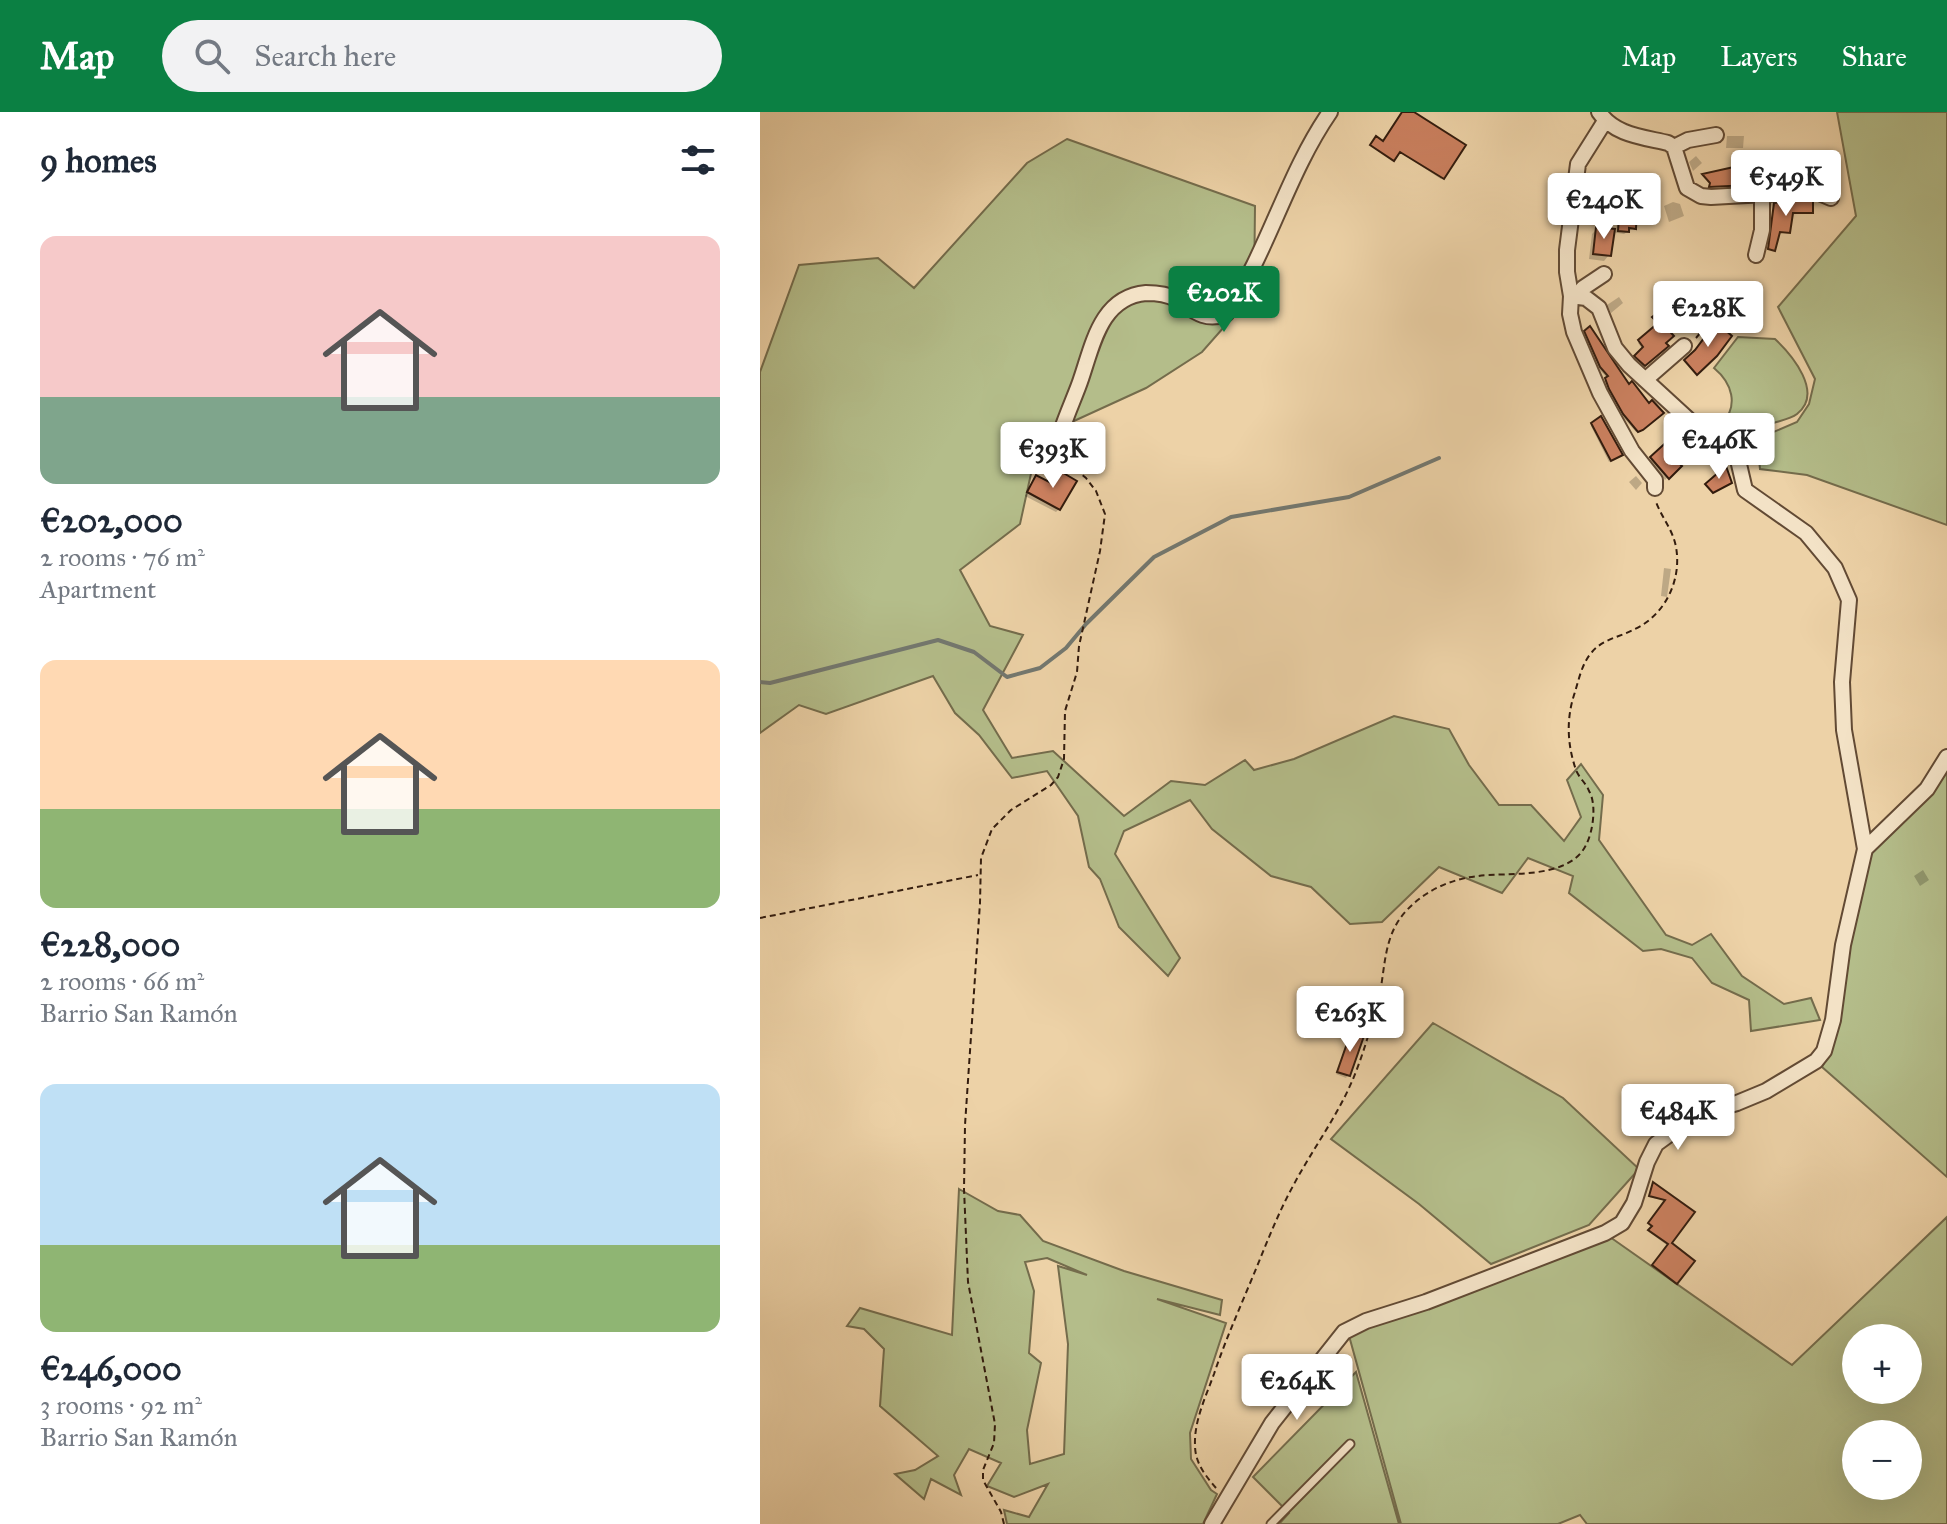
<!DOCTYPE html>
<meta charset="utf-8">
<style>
body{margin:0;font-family:"IM FELL Great Primer",serif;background:#f2f2f3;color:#1f2937;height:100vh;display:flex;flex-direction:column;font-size:30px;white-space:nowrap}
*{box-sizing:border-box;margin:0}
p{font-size:26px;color:#747a83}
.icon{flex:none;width:44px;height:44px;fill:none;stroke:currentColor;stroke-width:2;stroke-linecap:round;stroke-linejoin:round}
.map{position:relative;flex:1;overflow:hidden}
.details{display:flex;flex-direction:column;background:#fff;width:760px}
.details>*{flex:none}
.controls{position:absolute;left:1082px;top:1212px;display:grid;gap:16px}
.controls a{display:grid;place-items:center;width:80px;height:80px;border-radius:50%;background:#fff;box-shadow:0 8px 32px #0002;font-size:40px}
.price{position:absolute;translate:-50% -68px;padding:0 18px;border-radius:8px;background:#fff;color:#222;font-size:26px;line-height:52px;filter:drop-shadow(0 2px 4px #0008)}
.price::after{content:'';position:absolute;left:50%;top:48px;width:24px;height:18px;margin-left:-12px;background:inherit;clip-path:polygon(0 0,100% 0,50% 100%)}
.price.active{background:#0b8043;color:#fff}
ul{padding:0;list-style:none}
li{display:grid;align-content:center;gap:16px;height:424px;padding:0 40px}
li span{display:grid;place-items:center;height:248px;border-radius:16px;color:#555}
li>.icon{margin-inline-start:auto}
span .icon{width:144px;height:144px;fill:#fffc;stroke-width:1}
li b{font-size:34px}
h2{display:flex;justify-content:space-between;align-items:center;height:96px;padding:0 40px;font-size:34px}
header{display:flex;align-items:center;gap:48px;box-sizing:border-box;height:112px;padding:0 40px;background:#0b8043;color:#fff}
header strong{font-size:38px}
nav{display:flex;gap:44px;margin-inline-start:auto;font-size:28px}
.search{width:560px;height:72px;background:#f2f2f3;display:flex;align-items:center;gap:20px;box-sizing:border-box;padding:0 28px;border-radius:44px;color:#747a83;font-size:30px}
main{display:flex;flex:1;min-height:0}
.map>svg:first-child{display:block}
.green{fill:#b4bd8a;stroke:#746c4c;stroke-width:2;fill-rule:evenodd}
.shadow{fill:#0003}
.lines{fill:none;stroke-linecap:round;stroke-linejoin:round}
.stream{stroke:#737870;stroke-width:4}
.building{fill:#cb805f;stroke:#331c0e;stroke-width:2}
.service-casing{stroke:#624a34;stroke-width:11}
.minor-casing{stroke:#624a34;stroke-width:18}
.path{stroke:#331c0e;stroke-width:2;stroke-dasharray:6 4;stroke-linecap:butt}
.service{stroke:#f3e2c6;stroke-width:7}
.minor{stroke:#f3e2c6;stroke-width:14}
</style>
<header>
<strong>Map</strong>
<div class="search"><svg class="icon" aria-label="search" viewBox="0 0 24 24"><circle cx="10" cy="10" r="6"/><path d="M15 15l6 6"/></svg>Search here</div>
<nav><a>Map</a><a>Layers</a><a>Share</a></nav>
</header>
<main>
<section class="details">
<h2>9 homes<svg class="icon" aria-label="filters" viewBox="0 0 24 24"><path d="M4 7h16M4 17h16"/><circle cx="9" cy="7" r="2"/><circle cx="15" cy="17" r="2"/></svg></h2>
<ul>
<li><span style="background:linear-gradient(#f6c9c9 65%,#7fa58c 0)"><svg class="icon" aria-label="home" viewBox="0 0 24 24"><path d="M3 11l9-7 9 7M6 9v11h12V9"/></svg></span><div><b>€202,000</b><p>2 rooms · 76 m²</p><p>Apartment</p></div></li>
<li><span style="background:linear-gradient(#ffd9b3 60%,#8fb573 0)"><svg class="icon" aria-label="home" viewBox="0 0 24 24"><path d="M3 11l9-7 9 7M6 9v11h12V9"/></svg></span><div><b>€228,000</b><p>2 rooms · 66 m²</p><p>Barrio San Ramón</p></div></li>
<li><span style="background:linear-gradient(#bfe0f5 65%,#8fb573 0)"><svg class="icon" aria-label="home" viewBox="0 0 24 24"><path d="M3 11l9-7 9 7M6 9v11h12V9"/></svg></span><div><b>€246,000</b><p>3 rooms · 92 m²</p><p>Barrio San Ramón</p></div></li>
</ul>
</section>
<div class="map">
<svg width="1187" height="1412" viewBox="0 0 1187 1412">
<rect width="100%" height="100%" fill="#edd2a7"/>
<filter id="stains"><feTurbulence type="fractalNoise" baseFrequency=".0025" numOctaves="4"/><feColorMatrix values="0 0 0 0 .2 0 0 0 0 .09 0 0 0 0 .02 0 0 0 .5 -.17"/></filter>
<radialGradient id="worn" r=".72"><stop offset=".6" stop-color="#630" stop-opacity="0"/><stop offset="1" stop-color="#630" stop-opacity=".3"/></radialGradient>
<path class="green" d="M 1077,0 L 1187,0 L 1187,413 L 1047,363 L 1000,357 L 997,327 L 1037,310 L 1049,292 L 1055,267 L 1018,195 L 1096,104 Z
M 307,27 L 495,94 L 494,181 L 442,240 L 386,276 L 279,325 L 260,412 L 200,458 L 230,514 L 263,523 L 223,598 L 252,646 L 293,639 L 364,704 L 411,669 L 445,673 L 485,648 L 494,658 L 534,647 L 634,604 L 689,617 L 709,653 L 739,693 L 771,693 L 804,729 L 821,705 L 807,668 L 821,652 L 843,683 L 839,728 L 906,823 L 932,833 L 951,822 L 982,864 L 1024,892 L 1051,886 L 1060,908 L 991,919 L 989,888 L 952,871 L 932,846 L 901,837 L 883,839 L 809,781 L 813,764 L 768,746 L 742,781 L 679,755 L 622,810 L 590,812 L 551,775 L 511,764 L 452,717 L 430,688 L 364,719 L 355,742 L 420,846 L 408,864 L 359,815 L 340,767 L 329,755 L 318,704 L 287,659 L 252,666 L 219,623 L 195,601 L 173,564 L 66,602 L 39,593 L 0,621 L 0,260 L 39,153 L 118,146 L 154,176 L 267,51 Z
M 978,225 L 1015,227 C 1032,243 1064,281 1037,302 C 1029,308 1017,309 1008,313 C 1000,316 995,324 990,330 L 962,312 C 979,293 972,271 954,256 Z
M 1187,653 L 1187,1065 L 1062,955 L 1071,937 L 1080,873 L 1111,740 Z
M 673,911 L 803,986 L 879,1057 L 829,1113 L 731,1152 L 659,1092 L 571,1027 Z
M 199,1077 L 238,1099 L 260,1103 L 283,1129 L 364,1159 L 462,1188 L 460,1203 L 397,1187 L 466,1211 L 430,1321 L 431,1347 L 451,1378 L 457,1382 L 443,1412 L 247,1412 L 244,1398 L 269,1405 L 288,1372 L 254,1385 L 227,1374 L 241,1351 L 209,1337 L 194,1363 L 201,1383 L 171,1367 L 164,1387 L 135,1362 L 155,1358 L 178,1344 L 120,1294 L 124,1237 L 104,1217 L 87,1214 L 100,1196 L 192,1223 ZM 287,1146 L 327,1163 L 298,1154 L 308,1232 L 304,1342 L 270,1352 L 267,1318 L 281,1251 L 269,1241 L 274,1179 L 265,1150 Z
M 1187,1105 L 1187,1412 L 827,1412 L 820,1403 L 798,1412 L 641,1412 L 588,1220 L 850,1125 L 1032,1253 ZM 1096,1226 L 1148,1226 L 1148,1278 L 1096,1278 ZM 1096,1322 L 1148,1322 L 1148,1374 L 1096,1374 Z
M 596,1260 L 639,1412 L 519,1412 L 529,1401 L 493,1365 Z"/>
<path class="shadow" d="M 984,24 L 983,36 L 966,36 L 967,24 Z
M 616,26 L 623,31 L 703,34 L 681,67 L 638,39 L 632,48 L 611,34 Z
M 936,44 L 942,51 L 933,59 L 929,50 Z
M 861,64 L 874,116 L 864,122 L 852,120 L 849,143 L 844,149 L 829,147 L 832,122 L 837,117 L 856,119 L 859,93 L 854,93 L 854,88 L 850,88 L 851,79 L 858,77 Z
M 913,90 L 920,92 L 924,104 L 909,110 L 904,94 Z
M 859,185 L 863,191 L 851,201 L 847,193 Z
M 894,207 L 900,211 L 906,234 L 883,254 L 874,246 L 883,238 L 878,231 L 897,214 Z
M 830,217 L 868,275 L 889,294 L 901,301 L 876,320 L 862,304 L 848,278 L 844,269 L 848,267 L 839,257 L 824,222 Z
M 841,307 L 858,344 L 849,350 L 831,314 Z
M 923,318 L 910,346 L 919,354 L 905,368 L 889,349 Z
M 876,364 L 882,371 L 876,378 L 869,370 Z
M 274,368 L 299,397 L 296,400 L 265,384 Z
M 904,456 L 911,457 L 907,485 L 901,484 Z
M 1163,758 L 1169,768 L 1160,774 L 1154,764 Z
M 592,922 L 588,963 L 586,966 L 576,962 Z
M 893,1072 L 932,1100 L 909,1131 L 932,1149 L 915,1172 L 892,1154 L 908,1134 L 889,1120 L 892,1115 L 889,1113 L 906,1089 L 889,1085 Z"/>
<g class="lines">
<path class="stream" d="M 0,570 L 10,571 L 178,528 L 214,540 L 247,565 L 280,556 L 306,536 L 326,512 L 394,445 L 471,405 L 589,385 L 679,346"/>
</g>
<path class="building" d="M 642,0 L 654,0 L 706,33 L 684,67 L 640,40 L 634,49 L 610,33 L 616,24 L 623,29 Z
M 974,55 L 977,67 L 1008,60 L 1010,72 L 949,75 L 950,71 L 942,62 Z
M 860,62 L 878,63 L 876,117 L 869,116 L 869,120 L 858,119 L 860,91 L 856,91 L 856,86 L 852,86 L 852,75 L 860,75 Z
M 1047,86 L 1053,89 L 1053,101 L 1033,101 L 1030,121 L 1020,120 L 1015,139 L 1008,137 L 1014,91 Z
M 836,115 L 855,117 L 851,144 L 833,142 Z
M 905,195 L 912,198 L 910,205 L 902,211 L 914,224 L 906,231 L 909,234 L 885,254 L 874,244 L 883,235 L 878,228 L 898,211 L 892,205 Z
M 956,210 L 972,224 L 957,244 L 937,263 L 924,248 L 935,238 Z
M 830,214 L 869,272 L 872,269 L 889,291 L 892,288 L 904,301 L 883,318 L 878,320 L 863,302 L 849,277 L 845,266 L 848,264 L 840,255 L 824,219 Z
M 841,304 L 863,343 L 851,349 L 831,311 Z
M 922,316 L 931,321 L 913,346 L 922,354 L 909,367 L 890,345 Z
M 966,354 L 972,371 L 953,381 L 945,372 Z
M 300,359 L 317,369 L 300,398 L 267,380 L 276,363 L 293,372 Z
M 591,920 L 604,924 L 590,964 L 577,960 Z
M 893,1070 L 935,1100 L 912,1131 L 935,1149 L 917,1172 L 892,1153 L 908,1132 L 888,1118 L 892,1114 L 888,1111 L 905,1088 L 889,1084 Z"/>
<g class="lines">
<g class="service-casing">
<path id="service" d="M 511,1412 L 590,1332"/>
</g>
<g class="minor-casing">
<path id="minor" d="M 839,0 C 854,23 883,25 908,31 L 914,35 L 927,76 L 941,84 L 951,85 L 1022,81 L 1048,76 L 1071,86
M 845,9 L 818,52 L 807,138 L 807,160 L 811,184 L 810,202 L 814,220 L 840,281 L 872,339 L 895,368 L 895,376
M 914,35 L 928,28 L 956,23
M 996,143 L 1002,118 L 1002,82
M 818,184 L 823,176 L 844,162
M 885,268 L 924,234
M 297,342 C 295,326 315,286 321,267 C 333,232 341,185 386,181 C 396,181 407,182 416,187 C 433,198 444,210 466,202 C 509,138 526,64 570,0
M 1105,737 L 1167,677 L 1187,645
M 452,1412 L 512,1311 L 584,1220 L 606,1209 L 666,1190 L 845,1121 L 862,1111 L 874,1091 L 887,1050 L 896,1032 L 918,1016 L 949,999 L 977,991 L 1006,979 L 1056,949 L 1064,939 L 1073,908 L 1083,833 L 1105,737 L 1084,618 L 1082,570 L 1089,488 L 1075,456 L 1046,421 L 985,378 L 978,348 L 973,338 L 961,327 L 930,309 L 869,253 L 855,236 L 839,196 L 826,186 L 811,184"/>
</g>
<path class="path" d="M 936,226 L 953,206
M 0,806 L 218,763
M 456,1376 C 445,1363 435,1351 435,1333 C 434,1309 446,1284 454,1262 C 464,1232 476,1205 488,1176 C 503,1141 515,1107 533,1074 C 552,1038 577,1005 593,967 C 603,943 611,915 618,890 C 626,858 622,824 647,798 C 666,778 691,767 718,764 C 748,760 809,768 826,733 C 833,720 837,692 829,679 C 826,671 819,666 816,658 C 807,632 806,606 815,580 C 819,567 822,551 832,540 C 843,527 860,525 875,517 C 905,503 922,468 916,435 C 913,418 902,406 896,390
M 244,1412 L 241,1400 L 223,1368 L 223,1358 L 234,1331 L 235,1312 L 208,1170 L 204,1077 L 205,1013 L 220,791 L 221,746 L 232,717 L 251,698 L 291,673 L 298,665 L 304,647 L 305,599 L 317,560 L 319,534 L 340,439 L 345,402 L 336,379 L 326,366 L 308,351"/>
<use href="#service" class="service"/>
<use href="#minor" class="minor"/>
</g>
<rect width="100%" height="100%" filter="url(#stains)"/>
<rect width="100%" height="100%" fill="url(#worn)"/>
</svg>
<div class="controls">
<a>+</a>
<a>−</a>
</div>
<b class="price" style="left:1026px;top:106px">€549K</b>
<b class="price" style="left:844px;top:129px">€240K</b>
<b class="price active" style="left:464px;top:222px">€202K</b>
<b class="price" style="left:948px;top:237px">€228K</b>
<b class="price" style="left:959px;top:369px">€246K</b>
<b class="price" style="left:293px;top:378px">€393K</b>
<b class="price" style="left:590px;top:942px">€263K</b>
<b class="price" style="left:918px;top:1040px">€484K</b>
<b class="price" style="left:537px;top:1310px">€264K</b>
</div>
</main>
